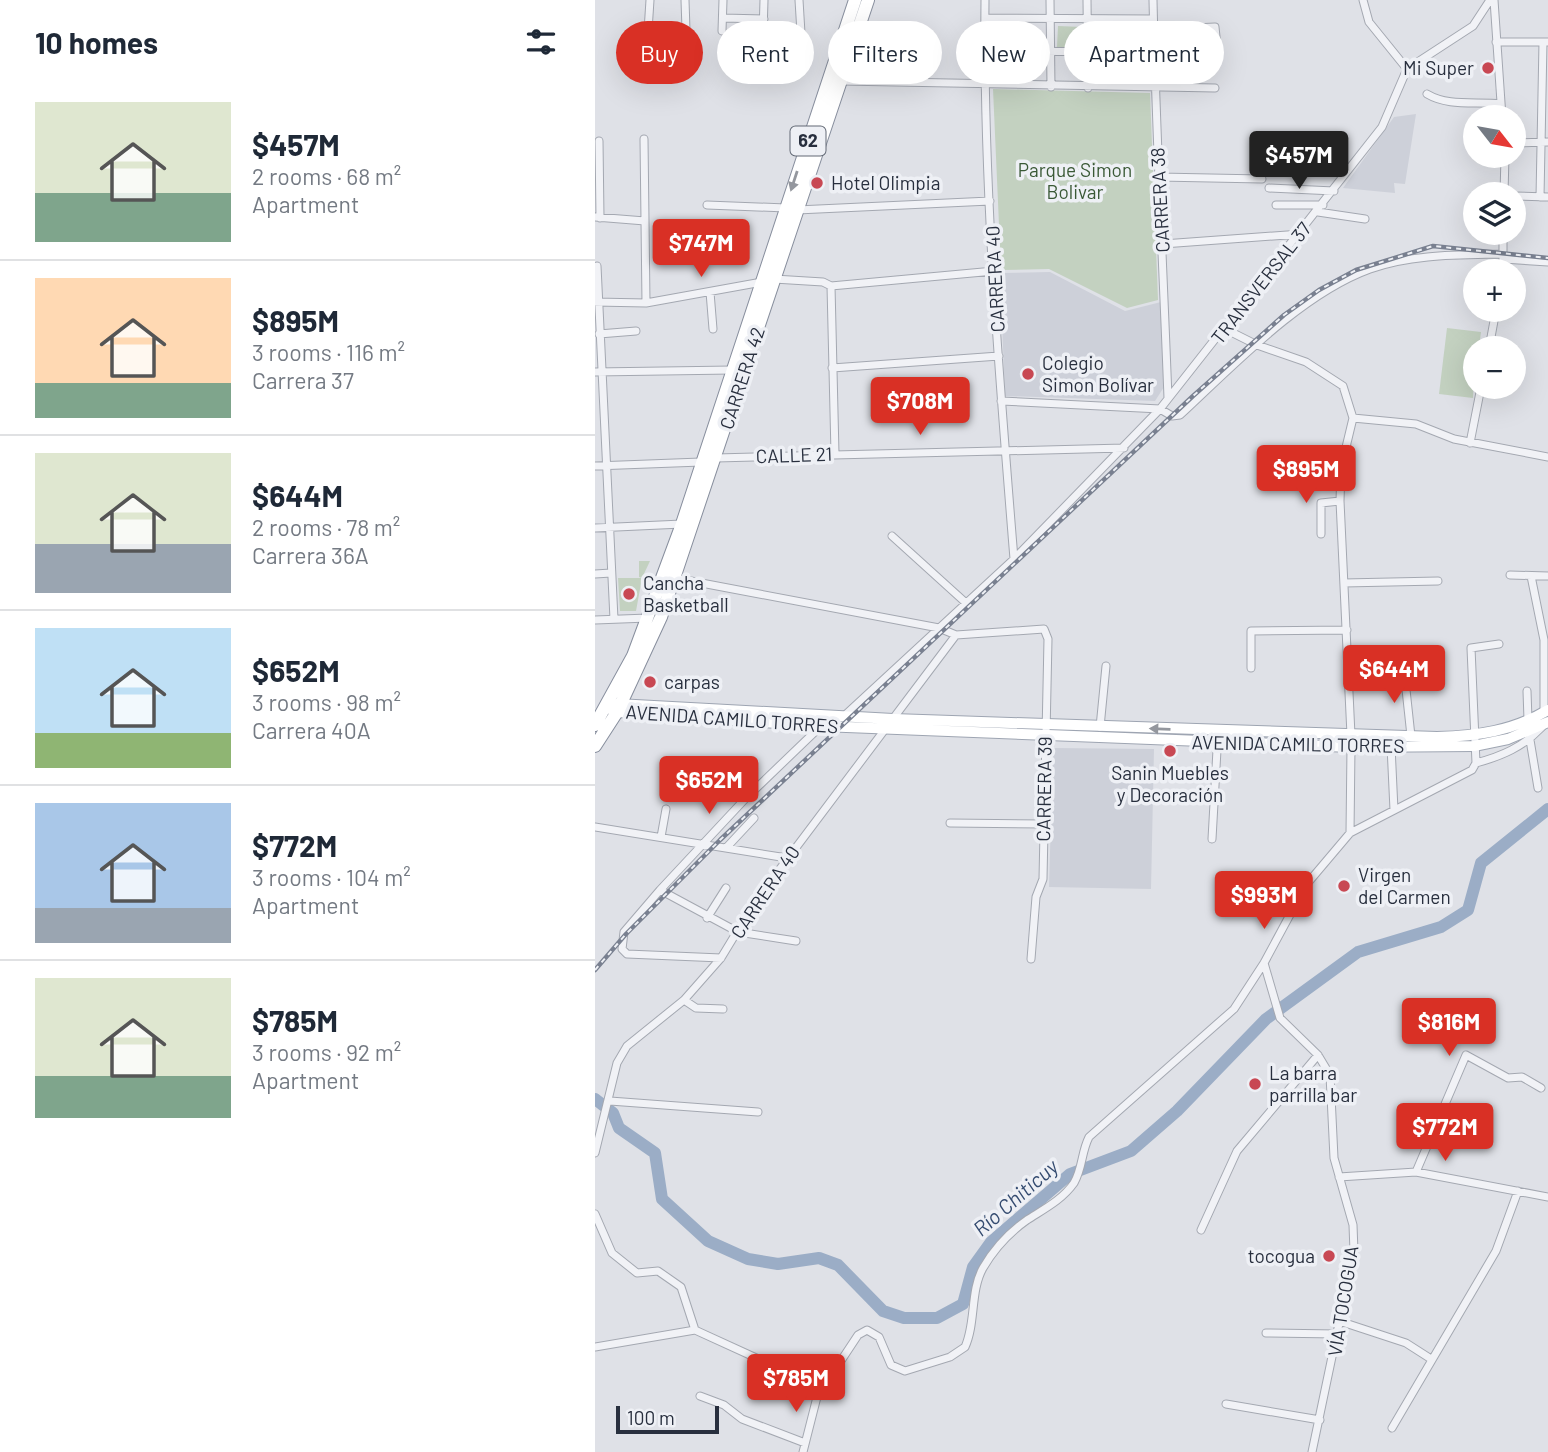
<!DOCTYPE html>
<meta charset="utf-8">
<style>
body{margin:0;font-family:Barlow,sans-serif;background:#f6f6f7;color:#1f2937;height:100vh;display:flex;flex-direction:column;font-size:26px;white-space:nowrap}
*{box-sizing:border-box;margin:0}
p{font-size:23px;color:#747a83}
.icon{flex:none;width:38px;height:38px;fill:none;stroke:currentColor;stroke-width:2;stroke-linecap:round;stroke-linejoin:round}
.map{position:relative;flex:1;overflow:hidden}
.side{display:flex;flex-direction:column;background:#fff;width:595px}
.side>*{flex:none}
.guide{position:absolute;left:21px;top:21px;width:665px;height:63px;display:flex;gap:14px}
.needle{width:46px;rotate:121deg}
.controls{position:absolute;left:868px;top:105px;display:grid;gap:14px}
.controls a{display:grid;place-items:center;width:63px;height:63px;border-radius:50%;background:#fff;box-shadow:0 7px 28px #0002;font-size:35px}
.scale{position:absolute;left:21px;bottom:18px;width:103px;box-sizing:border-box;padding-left:7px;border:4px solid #282f3e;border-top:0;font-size:19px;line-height:24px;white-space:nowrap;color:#282f3e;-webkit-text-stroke:5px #eef0f5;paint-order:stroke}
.price{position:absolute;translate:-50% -60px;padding:0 16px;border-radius:7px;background:#d93025;color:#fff;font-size:23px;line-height:46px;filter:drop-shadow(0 2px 4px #0008)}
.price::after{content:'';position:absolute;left:50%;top:42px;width:21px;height:16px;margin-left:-10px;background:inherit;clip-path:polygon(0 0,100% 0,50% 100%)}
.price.selected{background:#222;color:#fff}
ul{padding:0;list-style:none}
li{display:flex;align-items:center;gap:21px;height:175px;padding:0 35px}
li+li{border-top:2px solid #e0e1e3}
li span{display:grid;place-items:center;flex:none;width:196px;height:140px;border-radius:0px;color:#555}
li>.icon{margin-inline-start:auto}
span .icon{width:84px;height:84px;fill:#fffc;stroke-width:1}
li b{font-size:30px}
h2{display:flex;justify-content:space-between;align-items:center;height:84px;padding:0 35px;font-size:30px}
.tag{padding:0 24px;border-radius:32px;background:#fff;box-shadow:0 7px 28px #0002;font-size:24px;line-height:63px}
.tag.selected{background:#d93025;color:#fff}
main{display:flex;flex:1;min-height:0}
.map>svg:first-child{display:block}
.built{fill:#cdd0d9}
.green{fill:#c3d1c0}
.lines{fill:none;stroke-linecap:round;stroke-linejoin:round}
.river{stroke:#9badc6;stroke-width:12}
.minor-casing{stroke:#a4a8b1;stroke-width:9}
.primary-casing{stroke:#9ea5b2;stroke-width:12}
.trunk-casing{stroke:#878e9d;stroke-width:14}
.minor{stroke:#f1f2f6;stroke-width:7}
.primary{stroke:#fff;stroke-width:10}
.trunk{stroke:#fff;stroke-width:12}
.rail-casing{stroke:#798090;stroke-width:4.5}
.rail{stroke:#eef0f5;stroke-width:2;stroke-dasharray:5;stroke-linecap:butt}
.oneway{fill:#94979e}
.poi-dot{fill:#c84853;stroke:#eef0f5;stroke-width:2.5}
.labels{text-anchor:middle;stroke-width:7;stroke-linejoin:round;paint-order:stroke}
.shield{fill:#eef0f5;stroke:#636975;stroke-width:2}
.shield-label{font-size:18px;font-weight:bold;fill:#282f3e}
.poi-label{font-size:19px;fill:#282f3e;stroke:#eef0f5;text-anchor:start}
.park-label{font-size:19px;fill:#3a5936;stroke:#eef0f5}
.street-label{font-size:19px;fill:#282f3e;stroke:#eef0f5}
.water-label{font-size:21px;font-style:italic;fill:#344b70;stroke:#eef0f5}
</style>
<main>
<section class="side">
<h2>10 homes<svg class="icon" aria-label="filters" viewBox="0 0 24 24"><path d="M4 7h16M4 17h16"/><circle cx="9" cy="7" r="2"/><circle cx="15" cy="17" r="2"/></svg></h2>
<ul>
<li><span style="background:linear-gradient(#dfe7d0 65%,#7fa58c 0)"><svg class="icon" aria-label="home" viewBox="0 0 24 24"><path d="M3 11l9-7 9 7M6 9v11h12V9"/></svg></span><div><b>$457M</b><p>2 rooms · 68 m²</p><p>Apartment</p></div></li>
<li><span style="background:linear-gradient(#ffd9b3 75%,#7fa58c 0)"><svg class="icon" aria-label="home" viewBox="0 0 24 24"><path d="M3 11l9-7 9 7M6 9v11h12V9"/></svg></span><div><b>$895M</b><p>3 rooms · 116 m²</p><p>Carrera 37</p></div></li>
<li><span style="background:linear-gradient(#dfe7d0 65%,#9aa5b1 0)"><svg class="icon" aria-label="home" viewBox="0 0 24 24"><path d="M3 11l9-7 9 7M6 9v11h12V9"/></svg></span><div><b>$644M</b><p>2 rooms · 78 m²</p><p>Carrera 36A</p></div></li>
<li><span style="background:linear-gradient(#bfe0f5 75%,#8fb573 0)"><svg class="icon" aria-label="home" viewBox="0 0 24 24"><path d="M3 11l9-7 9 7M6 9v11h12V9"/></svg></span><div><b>$652M</b><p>3 rooms · 98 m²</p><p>Carrera 40A</p></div></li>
<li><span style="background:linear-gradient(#a9c7e8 75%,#9aa5b1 0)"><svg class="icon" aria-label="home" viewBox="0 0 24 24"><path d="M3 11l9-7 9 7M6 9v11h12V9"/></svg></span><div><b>$772M</b><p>3 rooms · 104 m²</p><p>Apartment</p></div></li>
<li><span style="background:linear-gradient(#dfe7d0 70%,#7fa58c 0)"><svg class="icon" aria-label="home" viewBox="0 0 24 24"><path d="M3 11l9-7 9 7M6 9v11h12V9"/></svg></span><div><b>$785M</b><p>3 rooms · 92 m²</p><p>Apartment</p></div></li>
</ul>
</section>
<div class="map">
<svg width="953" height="1452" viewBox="0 0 953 1452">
<rect width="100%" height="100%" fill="#dfe1e7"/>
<path class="built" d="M 821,114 L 810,184 L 799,183 L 800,193 L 748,188 L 799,117 Z
M 455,272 L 530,311 L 566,302 L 569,387 L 560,401 L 410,396 L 405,273 Z
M 458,748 L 559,749 L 556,889 L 454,887 Z"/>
<path class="green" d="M 463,26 L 487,27 L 486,49 L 462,47 Z
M 398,89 L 555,93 L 563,300 L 532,308 L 454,269 L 406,270 Z
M 852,328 L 886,332 L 884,348 L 880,348 L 878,398 L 844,394 Z
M 44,561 L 55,561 L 47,578 L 41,611 L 25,611 L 23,578 L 47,578 L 44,577 Z"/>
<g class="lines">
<path class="river" d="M 0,1099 L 18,1113 L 24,1128 L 60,1153 L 67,1199 L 113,1241 L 153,1259 L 183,1264 L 224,1258 L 243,1265 L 288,1311 L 309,1318 L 342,1318 L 368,1304 L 378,1267 L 396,1242 L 475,1174 L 536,1151 L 582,1111 L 671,1019 L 763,952 L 846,927 L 873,910 L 886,863 L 953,809"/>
<g class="minor-casing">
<path id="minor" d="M 90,0 L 91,30
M 204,0 L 206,33
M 390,0 C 388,186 404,373 419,559
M 455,0 L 456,87
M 492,0 L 493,88
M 558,0 C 561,133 568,266 573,398
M 768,0 L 774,22 L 812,69
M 899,0 L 907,117
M 128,18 L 169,19
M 390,18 L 558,19
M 559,30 L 620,27 L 622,46 L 596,46
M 53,31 L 55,0
M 127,31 L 128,0
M 168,34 L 169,0
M 901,42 L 953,42
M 609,46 L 610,61
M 390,51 L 559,52
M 596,62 L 597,28
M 246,81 L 620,88
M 832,94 C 854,107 880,101 906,104
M 49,139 L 51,303
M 4,141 L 5,218
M 919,143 L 953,142
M 564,177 L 667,179
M 674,188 L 739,191
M 909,194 L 910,156
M 919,196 L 953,197
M 945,197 L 948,42
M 112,205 L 191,208
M 681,205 L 728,205
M 202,210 L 395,201
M 723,212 L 770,219
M 0,217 L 50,221
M 908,233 L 908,271
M 568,244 L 706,234
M 908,259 L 953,262
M 2,266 L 19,619
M 179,279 L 228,282 L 236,286 L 240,454
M 236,286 L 399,271
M 115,292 L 118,329
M 0,302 L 51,303 L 167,282
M 630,329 L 662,345 L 711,362 L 748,386 L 758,418 L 746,468 L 745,501 L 756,735
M 4,334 L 41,331
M 894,348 L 901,310
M 237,368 L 404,356
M 0,372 L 137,370
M 406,401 L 565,409 L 577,416 L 585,415 C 638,366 706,294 775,269 C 816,254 864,255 907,254
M 758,418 L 821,424 L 859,439 L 953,457
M 875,443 L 886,387
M 720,456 L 720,470 L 746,475
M 121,458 L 529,448
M 0,466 L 106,462
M 0,528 L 87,524
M 726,534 L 726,503 L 745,501
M 297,536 L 371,603
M 0,574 L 16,573
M 915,575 L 953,576
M 936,576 L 949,640 L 949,712
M 80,578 L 344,628 L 361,635 L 449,629 L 453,639 L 448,879 L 441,897 L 436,959
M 749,583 L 843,581
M 0,620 L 53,618
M 656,668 L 656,631 L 752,630
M 809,671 L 816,736
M 932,691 L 933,720
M 249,716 L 419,559 L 565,409 L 787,127 L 812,69 L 878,26 L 895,0
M 505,727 L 511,666
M 935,740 L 943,788
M 796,746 L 799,810
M 881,763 C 907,756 928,747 947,727
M 79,785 L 150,799
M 355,823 L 449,824
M 0,827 L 192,858
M 755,833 L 756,747
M 66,837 L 71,809
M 617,839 L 623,732
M 131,848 L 159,818
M 65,890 L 143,932 L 201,941
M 112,918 L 131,888
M 126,958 L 32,954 L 27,949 L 29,932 L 65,890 L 150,799 L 227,725
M 669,963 L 685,1018 L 723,1055 L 735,1075 L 739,1158 L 758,1225 L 759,1252 L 717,1452
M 89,1000 L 101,1008 L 128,1009
M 15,1101 L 163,1112
M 0,1153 L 22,1063 L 32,1046 L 89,1000 L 126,958 L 160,902 L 361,635
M 821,1172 L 871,1055 L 913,1078 L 927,1077 L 946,1088
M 744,1177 L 821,1172 L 953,1197
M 0,1214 L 17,1253 L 42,1273 L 63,1271 L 86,1287 L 100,1330 L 227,1388
M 606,1230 L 642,1151 L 723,1055
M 744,1321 L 811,1343 L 836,1359
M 671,1333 L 742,1334
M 0,1347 L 100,1330
M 105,1396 L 129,1405 L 147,1419 L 210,1443
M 631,1404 L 725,1420
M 797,1428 L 901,1251 L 923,1191
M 208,1452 L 222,1397 L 263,1335 L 272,1330 L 284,1337 L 296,1365 L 310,1371 L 355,1357 L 370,1347 C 381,1323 375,1291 388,1268 C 399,1249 415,1232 432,1220 C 449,1209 467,1200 479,1183 C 488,1167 486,1153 494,1137 L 639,1009 L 669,963 L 711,885 L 755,833 L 877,770 L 881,763 L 876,648 L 904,644"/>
</g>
<g class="primary-casing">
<path id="primary" d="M 22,704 L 298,719 L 842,737 C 882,736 918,731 953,710
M 15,709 L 22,712 L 226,726 L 756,747 L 879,746 L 913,739 L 953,722"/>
</g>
<g class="trunk-casing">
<path id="trunk" d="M 0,725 L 38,656 L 87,524 L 260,0
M 0,746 L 22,712 L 66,617 L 273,0"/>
</g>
<use href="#minor" class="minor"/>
<use href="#primary" class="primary"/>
<use href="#trunk" class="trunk"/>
<g class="rail-casing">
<path id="rail" d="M 0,970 L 31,934 L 125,840 L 598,396 L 689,315 L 724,290 L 761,270 L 838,246 L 953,258"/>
</g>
<use href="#rail" class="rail"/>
</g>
<defs><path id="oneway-solid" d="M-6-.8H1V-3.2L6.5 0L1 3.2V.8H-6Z" transform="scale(1.75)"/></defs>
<g class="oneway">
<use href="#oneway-solid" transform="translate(199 181) rotate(108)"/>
<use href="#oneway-solid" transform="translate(565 729) rotate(-178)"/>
</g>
<g class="poi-dot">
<circle cx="893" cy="68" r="7"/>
<circle cx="222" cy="183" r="7"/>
<circle cx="433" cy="374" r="7"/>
<circle cx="34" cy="594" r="7"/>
<circle cx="55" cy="682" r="7"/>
<circle cx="575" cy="751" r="7"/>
<circle cx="749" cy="886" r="7"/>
<circle cx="660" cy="1084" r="7"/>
<circle cx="734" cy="1256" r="7"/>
</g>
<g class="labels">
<rect class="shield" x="195.5" y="126.5" width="35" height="29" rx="5"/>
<g class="shield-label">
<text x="213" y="147">62</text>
</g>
<g class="poi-label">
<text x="879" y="75" text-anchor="end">Mi Super</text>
<text x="236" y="190">Hotel Olimpia</text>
<text x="447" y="370">Colegio<tspan x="447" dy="22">Simon Bolívar</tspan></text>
<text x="48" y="590">Cancha<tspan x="48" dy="22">Basketball</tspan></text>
<text x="69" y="689">carpas</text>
<text x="575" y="780" text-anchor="middle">Sanin Muebles<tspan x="575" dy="22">y Decoración</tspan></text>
<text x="763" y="882">Virgen<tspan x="763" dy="22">del Carmen</tspan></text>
<text x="674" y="1080">La barra<tspan x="674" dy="22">parrilla bar</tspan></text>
<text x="720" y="1263" text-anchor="end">tocogua</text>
</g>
<g class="park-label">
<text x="480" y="177">Parque Simon<tspan x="480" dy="22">Bolivar</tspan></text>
</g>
<g class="street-label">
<text transform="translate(565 200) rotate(-93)" y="7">CARRERA 38</text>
<text transform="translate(400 279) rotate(-93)" y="7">CARRERA 40</text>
<text transform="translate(666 283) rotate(-52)" y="7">TRANSVERSAL 37</text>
<text transform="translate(147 378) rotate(-72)" y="7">CARRERA 42</text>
<text transform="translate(199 455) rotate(-2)" y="7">CALLE 21</text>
<text transform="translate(137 719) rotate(4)" y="7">AVENIDA CAMILO TORRES</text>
<text transform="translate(703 744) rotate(1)" y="7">AVENIDA CAMILO TORRES</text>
<text transform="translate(449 789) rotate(-89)" y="7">CARRERA 39</text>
<text transform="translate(170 892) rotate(-56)" y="7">CARRERA 40</text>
<text transform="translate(748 1301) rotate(-81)" y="7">VÍA TOCOGUA</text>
</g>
<g class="water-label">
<text transform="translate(421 1198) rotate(-41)" y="7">Río Chiticuy</text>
</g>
</g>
</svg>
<div class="controls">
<a><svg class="needle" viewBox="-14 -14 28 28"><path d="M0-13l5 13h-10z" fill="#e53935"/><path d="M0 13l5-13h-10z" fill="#747a83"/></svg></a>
<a><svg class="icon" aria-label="layers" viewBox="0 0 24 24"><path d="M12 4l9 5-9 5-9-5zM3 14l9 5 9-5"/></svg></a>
<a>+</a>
<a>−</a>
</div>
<div class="scale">100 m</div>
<b class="price selected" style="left:704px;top:191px">$457M</b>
<b class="price" style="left:106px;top:279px">$747M</b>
<b class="price" style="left:325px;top:437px">$708M</b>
<b class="price" style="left:711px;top:505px">$895M</b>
<b class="price" style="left:799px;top:705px">$644M</b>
<b class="price" style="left:114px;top:816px">$652M</b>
<b class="price" style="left:669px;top:931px">$993M</b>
<b class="price" style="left:854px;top:1058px">$816M</b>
<b class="price" style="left:850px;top:1163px">$772M</b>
<b class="price" style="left:201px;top:1414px">$785M</b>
<div class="guide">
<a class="tag selected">Buy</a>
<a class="tag">Rent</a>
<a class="tag">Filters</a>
<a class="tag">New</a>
<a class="tag">Apartment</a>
</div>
</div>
</main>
